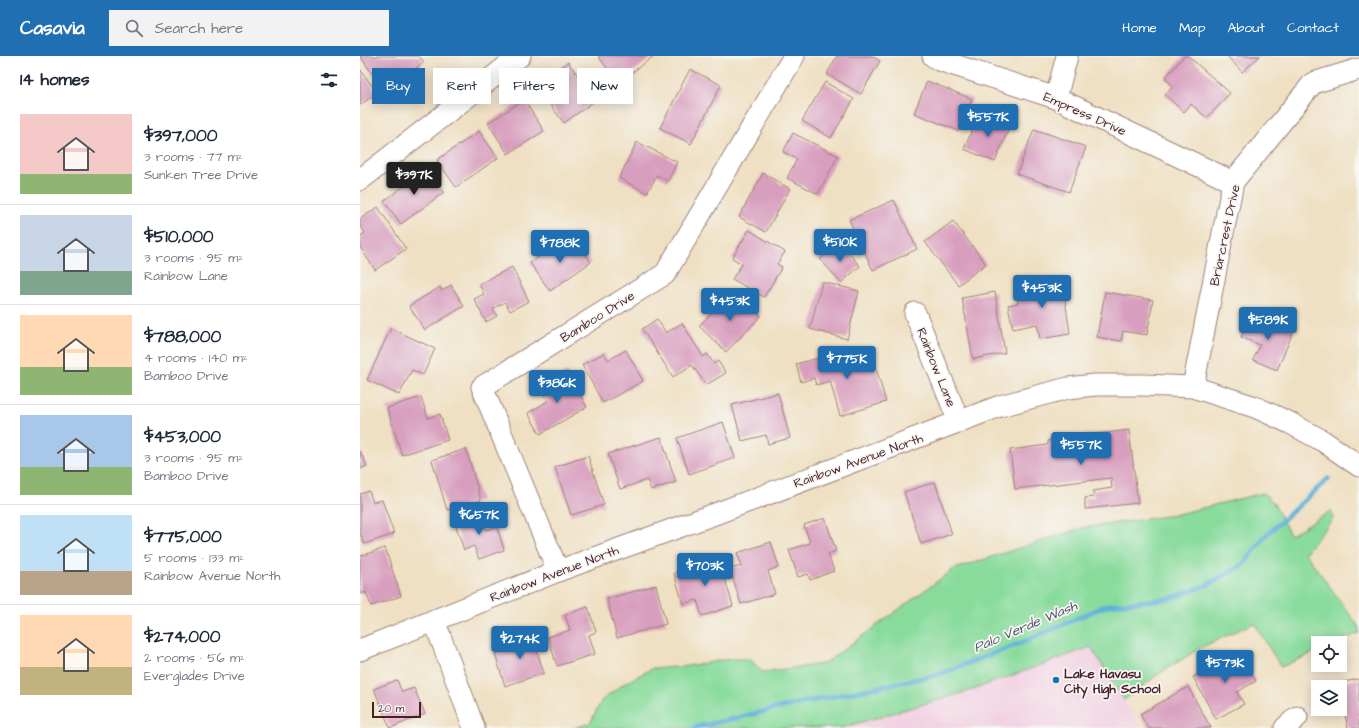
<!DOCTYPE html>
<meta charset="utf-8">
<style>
body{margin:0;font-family:"Architects Daughter",sans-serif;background:#f2f2f3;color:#1f2937;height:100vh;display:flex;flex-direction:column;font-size:15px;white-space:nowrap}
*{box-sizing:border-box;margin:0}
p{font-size:13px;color:#747a83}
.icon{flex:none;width:22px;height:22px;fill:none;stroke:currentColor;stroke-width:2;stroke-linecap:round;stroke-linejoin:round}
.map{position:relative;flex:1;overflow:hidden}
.sheet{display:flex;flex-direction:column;background:#fff;width:360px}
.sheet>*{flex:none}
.guide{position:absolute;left:12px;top:12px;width:380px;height:36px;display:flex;gap:8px}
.fabs{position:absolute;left:951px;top:580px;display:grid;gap:8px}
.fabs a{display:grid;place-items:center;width:36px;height:36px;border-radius:0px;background:#fff;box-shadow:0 2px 10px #0003;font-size:20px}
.scale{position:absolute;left:12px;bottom:10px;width:49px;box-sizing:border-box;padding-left:4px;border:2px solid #4a1f2b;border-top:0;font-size:11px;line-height:14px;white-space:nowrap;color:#4a1f2b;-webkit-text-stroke:3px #f6f6f2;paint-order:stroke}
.price{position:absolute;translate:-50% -34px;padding:0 9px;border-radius:4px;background:#1f6fb2;color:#fff;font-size:13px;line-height:26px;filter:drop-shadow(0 1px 2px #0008)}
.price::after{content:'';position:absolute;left:50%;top:24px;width:12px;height:9px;margin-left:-6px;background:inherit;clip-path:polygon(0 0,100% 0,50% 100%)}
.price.active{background:#222;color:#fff}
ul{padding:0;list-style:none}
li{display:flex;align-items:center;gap:12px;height:100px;padding:0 20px}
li+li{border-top:1px solid #e0e1e3}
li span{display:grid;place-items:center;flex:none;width:112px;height:80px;border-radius:0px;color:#555}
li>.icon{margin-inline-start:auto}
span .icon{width:48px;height:48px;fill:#fffc;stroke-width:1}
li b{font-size:17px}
h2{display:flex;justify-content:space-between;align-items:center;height:48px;padding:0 20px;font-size:17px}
.chip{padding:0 14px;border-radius:0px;background:#fff;box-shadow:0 2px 10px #0003;font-size:14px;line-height:36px}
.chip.active{background:#1f6fb2;color:#fff}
header{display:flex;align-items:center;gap:24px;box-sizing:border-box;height:56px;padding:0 20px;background:#1f6fb2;color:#fff}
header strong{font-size:19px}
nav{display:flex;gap:22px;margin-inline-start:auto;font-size:14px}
.search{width:280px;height:36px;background:#f2f2f3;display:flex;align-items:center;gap:10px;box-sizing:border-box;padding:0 14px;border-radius:0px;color:#747a83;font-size:15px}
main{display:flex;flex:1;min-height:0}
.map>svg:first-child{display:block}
.built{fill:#f2cfe1}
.green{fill:#89db9c;stroke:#6a7d64}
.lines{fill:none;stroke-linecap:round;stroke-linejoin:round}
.stream{stroke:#5cafd8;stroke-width:5}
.building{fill:#d89ebe}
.minor-casing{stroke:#9c8077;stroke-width:23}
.minor{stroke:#fff;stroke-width:21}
.poi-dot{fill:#1f6fb2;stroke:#f6f6f2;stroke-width:1.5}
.labels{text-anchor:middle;stroke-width:3.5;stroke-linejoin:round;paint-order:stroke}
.street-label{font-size:13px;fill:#4a1f2b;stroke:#f6f6f2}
.poi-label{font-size:13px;font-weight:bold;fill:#4a1f2b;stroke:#f6f6f2;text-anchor:start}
.water-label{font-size:14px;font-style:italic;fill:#505168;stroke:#f6f6f2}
</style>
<header>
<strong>Casavia</strong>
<div class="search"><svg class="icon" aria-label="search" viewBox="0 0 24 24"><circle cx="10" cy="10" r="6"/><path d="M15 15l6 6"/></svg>Search here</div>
<nav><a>Home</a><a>Map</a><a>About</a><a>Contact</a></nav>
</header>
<main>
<section class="sheet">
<h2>14 homes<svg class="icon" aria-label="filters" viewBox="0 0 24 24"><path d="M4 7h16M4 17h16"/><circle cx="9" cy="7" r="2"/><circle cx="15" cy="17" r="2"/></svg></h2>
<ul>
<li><span style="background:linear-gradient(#f6c9c9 75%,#8fb573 0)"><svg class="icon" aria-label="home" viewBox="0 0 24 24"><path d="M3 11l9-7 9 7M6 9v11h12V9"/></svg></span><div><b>$397,000</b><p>3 rooms · 77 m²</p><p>Sunken Tree Drive</p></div></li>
<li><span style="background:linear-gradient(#c9d6e8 70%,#7fa58c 0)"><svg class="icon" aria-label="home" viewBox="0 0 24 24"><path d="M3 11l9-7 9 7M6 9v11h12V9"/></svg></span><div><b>$510,000</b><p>3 rooms · 95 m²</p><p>Rainbow Lane</p></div></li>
<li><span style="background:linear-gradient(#ffd9b3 65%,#8fb573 0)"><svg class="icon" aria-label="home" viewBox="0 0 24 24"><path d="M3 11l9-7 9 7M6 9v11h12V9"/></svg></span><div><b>$788,000</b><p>4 rooms · 140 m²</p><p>Bamboo Drive</p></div></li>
<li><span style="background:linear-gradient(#a9c7e8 65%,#8fb573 0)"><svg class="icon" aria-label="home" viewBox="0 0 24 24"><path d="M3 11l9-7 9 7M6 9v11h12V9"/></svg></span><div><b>$453,000</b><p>3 rooms · 95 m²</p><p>Bamboo Drive</p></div></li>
<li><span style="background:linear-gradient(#bfe0f5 70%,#b9a48a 0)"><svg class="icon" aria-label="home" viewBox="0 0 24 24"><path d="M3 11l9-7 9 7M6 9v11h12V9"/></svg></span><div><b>$775,000</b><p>5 rooms · 133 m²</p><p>Rainbow Avenue North</p></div></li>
<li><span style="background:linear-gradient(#ffd9b3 65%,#c2b280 0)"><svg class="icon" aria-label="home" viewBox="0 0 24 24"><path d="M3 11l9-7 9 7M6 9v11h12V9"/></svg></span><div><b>$274,000</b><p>2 rooms · 56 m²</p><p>Everglades Drive</p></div></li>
</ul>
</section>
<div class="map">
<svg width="999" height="672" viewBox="0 0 999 672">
<rect width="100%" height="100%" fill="#f6f6f2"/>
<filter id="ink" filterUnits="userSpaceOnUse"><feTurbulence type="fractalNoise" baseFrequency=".025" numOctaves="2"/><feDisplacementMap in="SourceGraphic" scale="8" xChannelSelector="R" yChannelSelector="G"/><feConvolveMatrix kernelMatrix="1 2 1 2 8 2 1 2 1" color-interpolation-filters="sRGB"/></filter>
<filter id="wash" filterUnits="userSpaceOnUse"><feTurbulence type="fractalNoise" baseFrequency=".012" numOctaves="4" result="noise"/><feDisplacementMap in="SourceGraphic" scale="16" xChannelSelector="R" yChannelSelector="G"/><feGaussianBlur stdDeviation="0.9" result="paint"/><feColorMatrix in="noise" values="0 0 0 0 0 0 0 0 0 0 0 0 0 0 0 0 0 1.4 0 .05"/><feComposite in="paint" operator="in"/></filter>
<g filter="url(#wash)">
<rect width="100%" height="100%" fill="#efe0c3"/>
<path class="built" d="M 731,591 L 781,672 L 482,672 L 614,634 Z"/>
<path class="green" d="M 903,437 L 913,446 L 930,479 L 971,455 L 973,463 L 945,497 L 999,571 L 999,577 L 976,587 L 958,587 L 958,595 L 921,611 L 894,567 L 842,591 L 800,617 L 764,644 L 731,591 L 612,634 L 481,672 L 214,672 L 230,667 L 242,644 L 265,627 L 293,612 L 321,611 L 370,603 L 390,603 L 402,616 L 464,608 L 594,513 L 722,472 L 814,459 Z"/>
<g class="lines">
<path class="stream" d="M 334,672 L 431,649 L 577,619 L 666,585 L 747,549 L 808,543 L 847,529 L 883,509 L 906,479 L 968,423"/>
</g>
<g id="blocks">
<path class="building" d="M 0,0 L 59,0 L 64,6 L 42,23 L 36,17 L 31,20 L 34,24 L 23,33 Z
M 238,0 L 294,0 L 258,27 Z
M 477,0 L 512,0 L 520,5 L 501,38 L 467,18 Z
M 824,0 L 828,0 L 870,37 L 847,62 L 831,48 L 824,56 L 805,39 L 813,30 L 805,22 Z
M 867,0 L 900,0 L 882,16 Z
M 208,6 L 236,44 L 204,67 L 176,30 Z
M 0,13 L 17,37 L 0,49 Z
M 330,13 L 361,29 L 331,88 L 300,72 Z
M 567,25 L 612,43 L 599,75 L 554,57 Z
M 465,26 L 494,43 L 471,82 L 442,65 Z
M 164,44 L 184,75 L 148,98 L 128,67 Z
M 638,59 L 652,65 L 635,106 L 604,93 L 617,63 L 634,70 Z
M 674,73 L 726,91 L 709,136 L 657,118 Z
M 119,75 L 138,102 L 96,131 L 77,104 Z
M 433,77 L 478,100 L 458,138 L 427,122 L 437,103 L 423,96 Z
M 277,86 L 317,106 L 308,125 L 297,119 L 287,137 L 259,122 Z
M 67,113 L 84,136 L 41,168 L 24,145 Z
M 403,117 L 430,133 L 406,176 L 379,161 Z
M 534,144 L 557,193 L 513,214 L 489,164 Z
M 18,151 L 46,193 L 15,214 L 0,191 L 0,180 L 5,177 L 0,169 L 0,163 Z
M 593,165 L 626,208 L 598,229 L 565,186 Z
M 389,174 L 425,196 L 417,208 L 422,211 L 404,241 L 372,223 L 382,208 L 372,202 Z
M 200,185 L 207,194 L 217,186 L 231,206 L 190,235 L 170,207 Z
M 480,187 L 500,210 L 481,227 L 460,203 Z
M 152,211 L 169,245 L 150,255 L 145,246 L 133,253 L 137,260 L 126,266 L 114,243 L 124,238 L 119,228 Z
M 702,222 L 710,278 L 680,283 L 677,268 L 653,273 L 648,249 L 658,247 L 657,238 L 671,235 L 669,228 Z
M 462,226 L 499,235 L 487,283 L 450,273 Z
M 91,229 L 104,250 L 65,274 L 49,250 L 80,231 L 82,235 Z
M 635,236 L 645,297 L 613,303 L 602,242 Z
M 745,236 L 793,244 L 787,279 L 763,275 L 761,285 L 737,281 Z
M 368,240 L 377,249 L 383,243 L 401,260 L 366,296 L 339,270 Z
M 890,260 L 918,272 L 920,268 L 934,274 L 917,314 L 893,304 L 900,289 L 881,281 Z
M 297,263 L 306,277 L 322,267 L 343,301 L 347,298 L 354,308 L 358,305 L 366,317 L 346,329 L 332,309 L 313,321 L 282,273 Z
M 31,272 L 75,293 L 63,319 L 52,314 L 39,339 L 7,324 Z
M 510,292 L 526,346 L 480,360 L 470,325 L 456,329 L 454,322 L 441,326 L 436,308 L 462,301 L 464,305 Z
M 266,294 L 283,325 L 243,347 L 222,309 L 244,297 L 248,304 Z
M 207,316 L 227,351 L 180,378 L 168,357 L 188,345 L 180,332 Z
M 418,337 L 430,382 L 408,388 L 406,379 L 382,385 L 372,349 Z
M 61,341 L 68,362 L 80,358 L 88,384 L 42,399 L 27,352 Z
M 363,366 L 375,402 L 329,418 L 317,382 Z
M 769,374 L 778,447 L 725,453 L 725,442 L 734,441 L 733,435 L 752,432 L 751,422 L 655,433 L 650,394 L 687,389 L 689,384 Z
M 301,381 L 316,426 L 291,434 L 287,424 L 260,433 L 248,398 Z
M 106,393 L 121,444 L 87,454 L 72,404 Z
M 0,395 L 7,410 L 0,413 Z
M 228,400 L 244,449 L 211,459 L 195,411 Z
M 575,426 L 592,478 L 561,488 L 544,436 Z
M 9,435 L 13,446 L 22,444 L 34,478 L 4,488 L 0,477 L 0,438 Z
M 119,456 L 126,474 L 137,471 L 144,494 L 119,503 L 114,490 L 104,494 L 94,464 Z
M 465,462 L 476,495 L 468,498 L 474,515 L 450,524 L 448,518 L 438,521 L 429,494 L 450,487 L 444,469 Z
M 411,486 L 419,511 L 408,515 L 415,538 L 381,548 L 370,513 L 382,510 L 377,497 Z
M 25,492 L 41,540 L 11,550 L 6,536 L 0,538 L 0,500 Z
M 359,503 L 373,550 L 342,560 L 337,544 L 323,548 L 314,517 Z
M 296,529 L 306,568 L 257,582 L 247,543 Z
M 228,551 L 236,576 L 229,579 L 235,598 L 197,610 L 188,581 L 210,574 L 205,559 Z
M 170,574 L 184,617 L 145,630 L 135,598 L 151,592 L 148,582 Z
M 880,596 L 896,625 L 877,636 L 884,648 L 856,663 L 833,621 Z
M 999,623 L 999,672 L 988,672 L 978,627 Z
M 37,624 L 42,636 L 54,632 L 65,658 L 30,672 L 14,633 Z
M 828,631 L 851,672 L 788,672 L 780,658 Z"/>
</g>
</g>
<g filter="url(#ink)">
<use href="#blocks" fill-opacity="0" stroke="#9c8077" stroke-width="1"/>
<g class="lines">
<g class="minor-casing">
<path id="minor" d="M 573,0 L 579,4 L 696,42 L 873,126
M 696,42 L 707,0
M 0,124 L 160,0
M 555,257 L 599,366
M 833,331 L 873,126 L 953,27 L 999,13
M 198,515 L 122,331 L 305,218 L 434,0
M 74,564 L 114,672
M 0,594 L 198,515 L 355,458 L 640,350 L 708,332 L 735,329 L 783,329 L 833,331 L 895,351 L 930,367 L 963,385 L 999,410
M 925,672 L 937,661"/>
</g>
<use href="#minor" class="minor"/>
</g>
</g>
<circle class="poi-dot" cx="696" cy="624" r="4"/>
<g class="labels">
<g class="street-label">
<text transform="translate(725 57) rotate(24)" y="5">Empress Drive</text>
<text transform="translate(864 179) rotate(-78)" y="5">Briarcrest Drive</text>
<text transform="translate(237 260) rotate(-32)" y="5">Bamboo Drive</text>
<text transform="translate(577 311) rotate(68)" y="5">Rainbow Lane</text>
<text transform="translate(498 404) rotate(-20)" y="5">Rainbow Avenue North</text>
<text transform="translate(194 517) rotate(-21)" y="5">Rainbow Avenue North</text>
</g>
<g class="poi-label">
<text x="704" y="622">Lake Havasu<tspan x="704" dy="15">City High School</tspan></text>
</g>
<g class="water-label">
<text transform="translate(665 570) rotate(-23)" y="5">Palo Verde Wash</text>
</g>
</g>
</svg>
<div class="fabs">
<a><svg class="icon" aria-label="locate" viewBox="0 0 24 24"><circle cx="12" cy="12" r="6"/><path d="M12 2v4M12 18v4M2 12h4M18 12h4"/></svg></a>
<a><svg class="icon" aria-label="layers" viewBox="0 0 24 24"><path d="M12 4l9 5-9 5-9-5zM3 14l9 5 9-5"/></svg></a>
</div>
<div class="scale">20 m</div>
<b class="price" style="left:628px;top:82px">$557K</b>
<b class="price active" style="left:54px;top:140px">$397K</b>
<b class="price" style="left:480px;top:207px">$510K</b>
<b class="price" style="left:200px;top:208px">$788K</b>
<b class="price" style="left:682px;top:253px">$453K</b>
<b class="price" style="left:370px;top:266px">$453K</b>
<b class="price" style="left:908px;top:285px">$589K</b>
<b class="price" style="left:487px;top:324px">$775K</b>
<b class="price" style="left:197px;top:348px">$386K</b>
<b class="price" style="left:721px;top:410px">$557K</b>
<b class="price" style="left:119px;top:480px">$657K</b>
<b class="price" style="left:345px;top:531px">$703K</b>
<b class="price" style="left:160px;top:604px">$274K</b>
<b class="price" style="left:865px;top:628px">$573K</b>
<div class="guide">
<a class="chip active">Buy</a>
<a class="chip">Rent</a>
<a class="chip">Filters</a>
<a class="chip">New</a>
</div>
</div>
</main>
